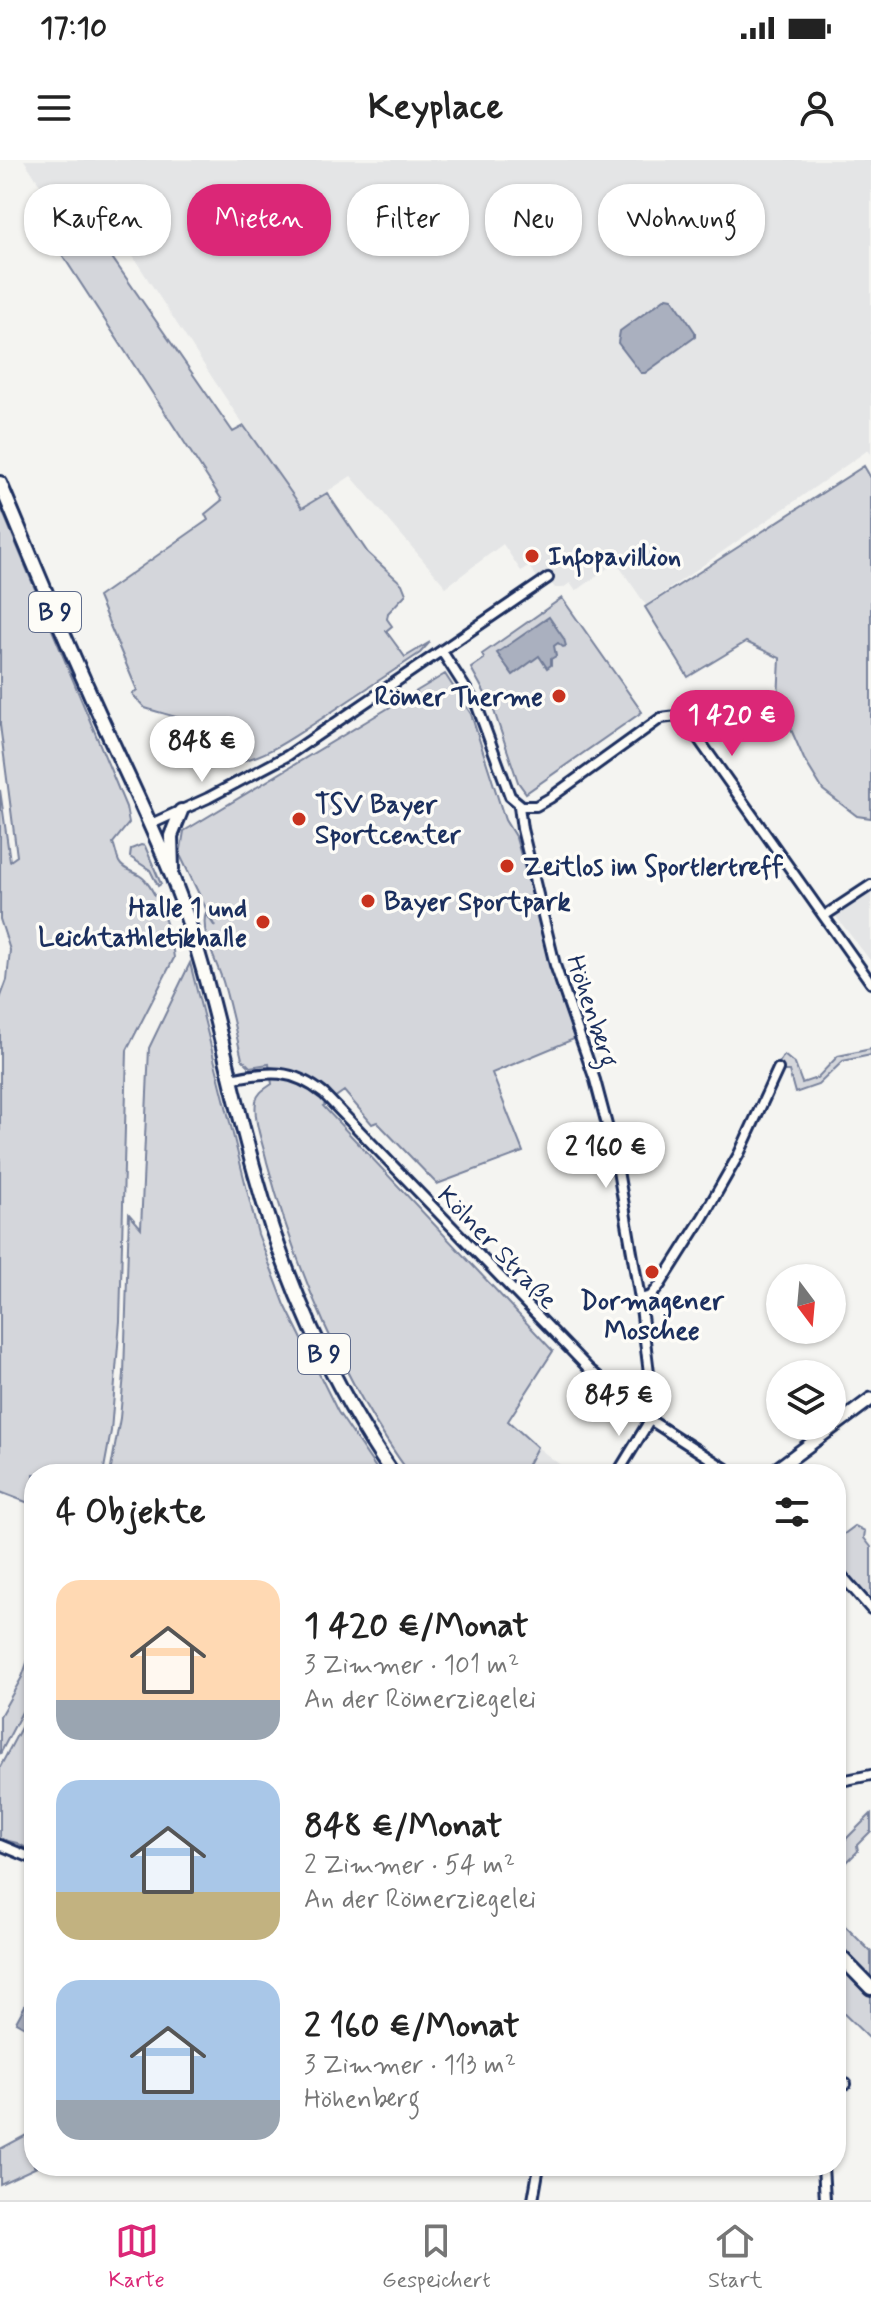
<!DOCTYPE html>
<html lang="de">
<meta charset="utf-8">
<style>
body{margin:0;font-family:Mynerve,sans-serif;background:#f2f2f2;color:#222;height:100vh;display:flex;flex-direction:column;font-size:30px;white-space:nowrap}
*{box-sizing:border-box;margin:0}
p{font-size:26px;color:#767676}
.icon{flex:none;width:44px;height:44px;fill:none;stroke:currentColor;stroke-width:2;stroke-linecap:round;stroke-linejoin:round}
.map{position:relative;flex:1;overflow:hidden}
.side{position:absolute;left:24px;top:1304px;width:822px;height:712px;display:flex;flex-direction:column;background:#fff;border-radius:32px;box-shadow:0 2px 6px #0004}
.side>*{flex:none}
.hud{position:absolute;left:24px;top:24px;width:824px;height:72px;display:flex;gap:16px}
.needle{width:52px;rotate:164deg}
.fabs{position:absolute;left:766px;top:1104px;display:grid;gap:16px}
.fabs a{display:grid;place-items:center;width:80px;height:80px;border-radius:50%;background:#fff;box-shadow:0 2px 6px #0004;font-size:40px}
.price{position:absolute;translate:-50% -68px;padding:0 18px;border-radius:28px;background:#fff;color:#222;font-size:26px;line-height:52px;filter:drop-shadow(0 2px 4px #0008)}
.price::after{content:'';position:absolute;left:50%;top:48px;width:24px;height:18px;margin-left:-12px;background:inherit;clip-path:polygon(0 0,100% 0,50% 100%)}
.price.on{background:#db2777;color:#fff}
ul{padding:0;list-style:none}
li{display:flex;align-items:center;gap:24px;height:200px;padding:0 32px}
li span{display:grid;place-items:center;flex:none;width:224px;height:160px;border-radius:24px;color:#555}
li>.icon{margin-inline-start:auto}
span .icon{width:96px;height:96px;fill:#fffc;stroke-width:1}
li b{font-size:34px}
h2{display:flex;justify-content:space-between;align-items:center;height:96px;padding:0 32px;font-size:34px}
.chip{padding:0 28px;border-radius:32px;background:#fff;box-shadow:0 2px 6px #0004;font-size:28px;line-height:72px}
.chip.on{background:#db2777;color:#fff}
.status{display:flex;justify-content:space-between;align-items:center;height:56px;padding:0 40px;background:#fff;direction:ltr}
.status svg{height:22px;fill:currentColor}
header{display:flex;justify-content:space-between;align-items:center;height:104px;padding:0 32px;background:#fff;font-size:36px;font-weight:800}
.menu{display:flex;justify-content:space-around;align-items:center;height:112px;border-top:2px solid #e0e0e0;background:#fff;font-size:22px;color:#767676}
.menu a{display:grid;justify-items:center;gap:4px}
.menu .on{color:#db2777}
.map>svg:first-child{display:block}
.built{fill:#e4e5e6}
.green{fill:#d4d6db;stroke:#78829c;stroke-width:2}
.water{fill:#aab0bf;stroke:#717c98;stroke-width:2}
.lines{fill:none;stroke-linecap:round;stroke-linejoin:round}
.street-casing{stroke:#1b2f5e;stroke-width:14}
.secondary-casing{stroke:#1b2f5e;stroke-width:17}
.primary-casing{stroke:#1b2f5e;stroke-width:18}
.street{stroke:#fdfcf7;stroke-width:8}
.secondary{stroke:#fdfcf7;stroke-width:11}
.primary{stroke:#fdfcf7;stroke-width:12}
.poi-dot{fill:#c8321e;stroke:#fdfcf7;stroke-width:3}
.labels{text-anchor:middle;stroke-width:7;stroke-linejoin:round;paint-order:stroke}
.shield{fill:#fdfcf7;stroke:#5f6c8c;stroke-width:2}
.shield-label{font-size:24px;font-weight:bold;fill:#1b2f5e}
.poi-label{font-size:26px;font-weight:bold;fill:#1b2f5e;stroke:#fdfcf7;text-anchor:start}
.street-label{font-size:26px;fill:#1b2f5e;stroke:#fdfcf7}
</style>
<div class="status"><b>17:10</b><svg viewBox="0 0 49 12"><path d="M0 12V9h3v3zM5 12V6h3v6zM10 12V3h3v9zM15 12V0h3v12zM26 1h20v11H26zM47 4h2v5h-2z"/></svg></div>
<header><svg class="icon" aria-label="menu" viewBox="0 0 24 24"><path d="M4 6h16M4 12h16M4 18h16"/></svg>Keyplace<svg class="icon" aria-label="person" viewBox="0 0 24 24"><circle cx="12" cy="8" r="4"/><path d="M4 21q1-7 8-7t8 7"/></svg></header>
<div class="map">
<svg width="871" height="2040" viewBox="0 0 871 2040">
<rect width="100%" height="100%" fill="#f4f4f1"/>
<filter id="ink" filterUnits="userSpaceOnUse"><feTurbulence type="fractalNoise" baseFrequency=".0125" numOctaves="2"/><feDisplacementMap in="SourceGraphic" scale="16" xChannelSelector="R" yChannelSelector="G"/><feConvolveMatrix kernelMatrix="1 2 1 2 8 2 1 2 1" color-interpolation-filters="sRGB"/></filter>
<g filter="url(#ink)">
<path class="built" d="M 24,0 L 871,0 L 871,294 L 868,290 L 646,445 L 616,402 L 579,429 L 575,430 L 570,423 L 563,428 L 555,428 L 548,419 L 541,422 L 529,407 L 521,411 L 503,384 L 446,427 L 351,316 L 302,348 L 244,266 L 94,37 L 63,60 Z
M 871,729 L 871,799 L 870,800 L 834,754 Z
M 537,1287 L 572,1314 L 523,1314 Z"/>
<path class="green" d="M 79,50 L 233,272 L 244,266 L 302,348 L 327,333 L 368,393 L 402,424 L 406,434 L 388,453 L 387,459 L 392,466 L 386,471 L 405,497 L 430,482 L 420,493 C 385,516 350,540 315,563 C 290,579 266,597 236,602 L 229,588 L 226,589 C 213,562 172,557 145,548 L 132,534 L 137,530 L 98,437 L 208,360 L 205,354 L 222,340 L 48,73 Z
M 864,306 L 871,318 L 871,658 L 857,656 L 823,630 L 804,599 L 778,540 L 780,498 L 746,482 L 688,517 L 645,447 Z
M 0,345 L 126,647 L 129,663 L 113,683 C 116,689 116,696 119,702 C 124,712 138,711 145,720 C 159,736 172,777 174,798 L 127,890 L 120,1161 L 111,1271 L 103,1314 L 34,1314 L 34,1345 L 0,1332 L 0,839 L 7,820 L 10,790 L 0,759 L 0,630 L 10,701 L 17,696 L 0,565 Z
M 562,438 L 642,552 L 526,633 L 518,622 L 493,548 L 471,508 L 484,499 L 482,494 Z
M 445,514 L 471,554 L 505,660 L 516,678 L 574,879 L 492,913 L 523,992 L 437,1024 L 377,962 L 372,964 L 344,931 L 323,946 L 553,1191 L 508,1261 L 537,1287 L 523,1314 L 410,1314 C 344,1224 296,1110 267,1002 C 263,984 253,960 256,941 C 258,932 265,929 272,924 L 269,904 L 250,907 L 242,899 C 236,874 231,849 224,825 C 219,806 199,772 206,753 L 215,767 L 180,695 L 184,671 Z
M 141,685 L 145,686 L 161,724 L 158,726 L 150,710 L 130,697 L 131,689 Z
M 190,803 L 258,1074 L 285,1145 L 338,1252 L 380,1314 L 110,1314 L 120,1258 L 124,1214 L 129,1054 L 141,1068 L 149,888 Z
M 871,889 L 871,895 L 843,901 L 818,925 L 795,933 L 789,911 L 781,911 L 777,906 L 784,895 L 795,904 L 802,923 L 817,918 L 838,896 Z
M 855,1366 L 865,1371 L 864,1378 L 871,1387 L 871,1440 L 836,1401 L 836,1380 Z
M 34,1483 L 34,1529 L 0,1594 L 0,1556 L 22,1517 Z
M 34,1543 L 34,1692 L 17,1683 L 0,1679 L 0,1607 Z
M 871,1654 L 871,1671 L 857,1685 L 858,1691 L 836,1713 L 836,1689 Z
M 836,1757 L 871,1792 L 871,1820 L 836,1785 Z
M 836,1801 L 871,1836 L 871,1880 L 840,1850 L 839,1841 L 836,1840 Z
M 34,1971 L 34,2006 L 39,2006 L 0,2024 L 0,1989 Z"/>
<path class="water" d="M 667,137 L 672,138 L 695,172 L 695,177 L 645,213 L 641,213 L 618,183 L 620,171 Z
M 549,457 L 564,479 L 566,486 L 563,487 L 558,483 L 554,486 L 556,496 L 551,499 L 551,505 L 547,508 L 539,496 L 513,515 L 497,493 Z
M 34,1829 L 34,1872 L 16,1862 Z"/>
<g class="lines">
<g class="street-casing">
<path id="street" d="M 443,493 L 477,546 L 510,636 L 522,646 L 536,646 L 550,638 L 661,558 L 677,556 L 685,560 L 871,823
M 519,646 L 522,669 L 555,805 L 595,920 L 616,999 L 640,1139 L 651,1230 L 650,1260 L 617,1314
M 149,665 L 208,638 L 287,596 L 548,418
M 824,756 L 871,725
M 230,919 C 269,911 292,908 324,934 L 590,1210 L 650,1260 L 734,1314
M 640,1139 L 651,1136 L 660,1125 L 703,1057 L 739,994 L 778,909
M 836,1409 L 871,1449
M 836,1622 L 871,1615
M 0,1685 L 34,1699
M 836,1925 L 846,1924
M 823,2006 L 825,2040
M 533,2040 L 539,2006"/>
</g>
<g class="secondary-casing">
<path id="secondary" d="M 770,1314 L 871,1239"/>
</g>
<g class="primary-casing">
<path id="primary" d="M 0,323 C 29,392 57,461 88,529 C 115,591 147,653 172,716 C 210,812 227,914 255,1013 C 284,1118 331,1224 393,1314
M 172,709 L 171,676 L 181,651
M 836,1792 L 871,1828"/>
</g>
<use href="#street" class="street"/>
<use href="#secondary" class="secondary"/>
<use href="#primary" class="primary"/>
</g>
</g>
<g class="poi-dot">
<circle cx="532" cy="396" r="8"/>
<circle cx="559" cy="536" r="8"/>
<circle cx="299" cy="659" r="8"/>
<circle cx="507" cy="706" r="8"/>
<circle cx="368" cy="741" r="8"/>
<circle cx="263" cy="762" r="8"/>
<circle cx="652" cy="1112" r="8"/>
</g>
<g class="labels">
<g class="shield">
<rect x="29" y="432" width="52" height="40" rx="6"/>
<rect x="298" y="1174" width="52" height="40" rx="6"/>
</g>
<g class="shield-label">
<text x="55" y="460">B 9</text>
<text x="324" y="1202">B 9</text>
</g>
<g class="poi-label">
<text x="548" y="405">Infopavillion</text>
<text x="543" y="545" text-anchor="end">Römer Therme</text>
<text x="315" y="653">TSV Bayer<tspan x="315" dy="30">Sportcenter</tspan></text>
<text x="523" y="715">Zeitlos im Sportlertreff</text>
<text x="384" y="750">Bayer Sportpark</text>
<text x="247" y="756" text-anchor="end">Halle 1 und<tspan x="247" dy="30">Leichtathletikhalle</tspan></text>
<text x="652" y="1149" text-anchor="middle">Dormagener<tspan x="652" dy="30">Moschee</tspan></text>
</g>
<g class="street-label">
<text transform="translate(593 851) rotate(72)" y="9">Höhenberg</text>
<text transform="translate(498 1087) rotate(46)" y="9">Kölner Straße</text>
</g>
</g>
</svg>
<div class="fabs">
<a><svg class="needle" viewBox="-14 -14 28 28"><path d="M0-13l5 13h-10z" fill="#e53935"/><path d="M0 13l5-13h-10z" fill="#767676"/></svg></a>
<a><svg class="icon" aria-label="layers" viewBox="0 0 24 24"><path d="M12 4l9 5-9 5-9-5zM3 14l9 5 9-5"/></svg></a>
</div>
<b class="price on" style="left:732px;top:598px">1 420 €</b>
<b class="price" style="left:202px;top:624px">848 €</b>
<b class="price" style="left:606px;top:1030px">2 160 €</b>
<b class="price" style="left:619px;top:1278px">845 €</b>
<div class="hud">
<a class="chip">Kaufen</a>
<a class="chip on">Mieten</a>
<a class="chip">Filter</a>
<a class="chip">Neu</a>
<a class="chip">Wohnung</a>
</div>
<section class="side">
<h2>4 Objekte<svg class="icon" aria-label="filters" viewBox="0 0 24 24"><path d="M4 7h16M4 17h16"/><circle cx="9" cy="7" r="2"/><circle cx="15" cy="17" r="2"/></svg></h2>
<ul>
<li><span style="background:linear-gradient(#ffd9b3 75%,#9aa5b1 0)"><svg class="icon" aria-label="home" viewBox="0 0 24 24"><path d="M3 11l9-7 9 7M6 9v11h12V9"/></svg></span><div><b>1 420 €/Monat</b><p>3 Zimmer · 101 m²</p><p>An der Römerziegelei</p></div></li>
<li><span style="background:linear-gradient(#a9c7e8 70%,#c2b280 0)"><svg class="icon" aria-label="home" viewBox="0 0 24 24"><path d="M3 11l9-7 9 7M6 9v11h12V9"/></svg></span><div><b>848 €/Monat</b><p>2 Zimmer · 54 m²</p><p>An der Römerziegelei</p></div></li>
<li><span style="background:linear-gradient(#a9c7e8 75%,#9aa5b1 0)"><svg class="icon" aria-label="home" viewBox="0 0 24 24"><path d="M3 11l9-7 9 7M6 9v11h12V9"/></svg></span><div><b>2 160 €/Monat</b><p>3 Zimmer · 113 m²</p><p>Höhenberg</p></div></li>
</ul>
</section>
</div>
<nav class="menu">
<a class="on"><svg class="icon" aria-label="map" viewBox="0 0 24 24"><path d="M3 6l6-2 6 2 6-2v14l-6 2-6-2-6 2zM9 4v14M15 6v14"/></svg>Karte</a>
<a><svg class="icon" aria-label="saved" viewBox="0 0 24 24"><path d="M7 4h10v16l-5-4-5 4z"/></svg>Gespeichert</a>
<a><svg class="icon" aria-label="home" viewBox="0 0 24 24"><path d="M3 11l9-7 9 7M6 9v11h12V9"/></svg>Start</a>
</nav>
